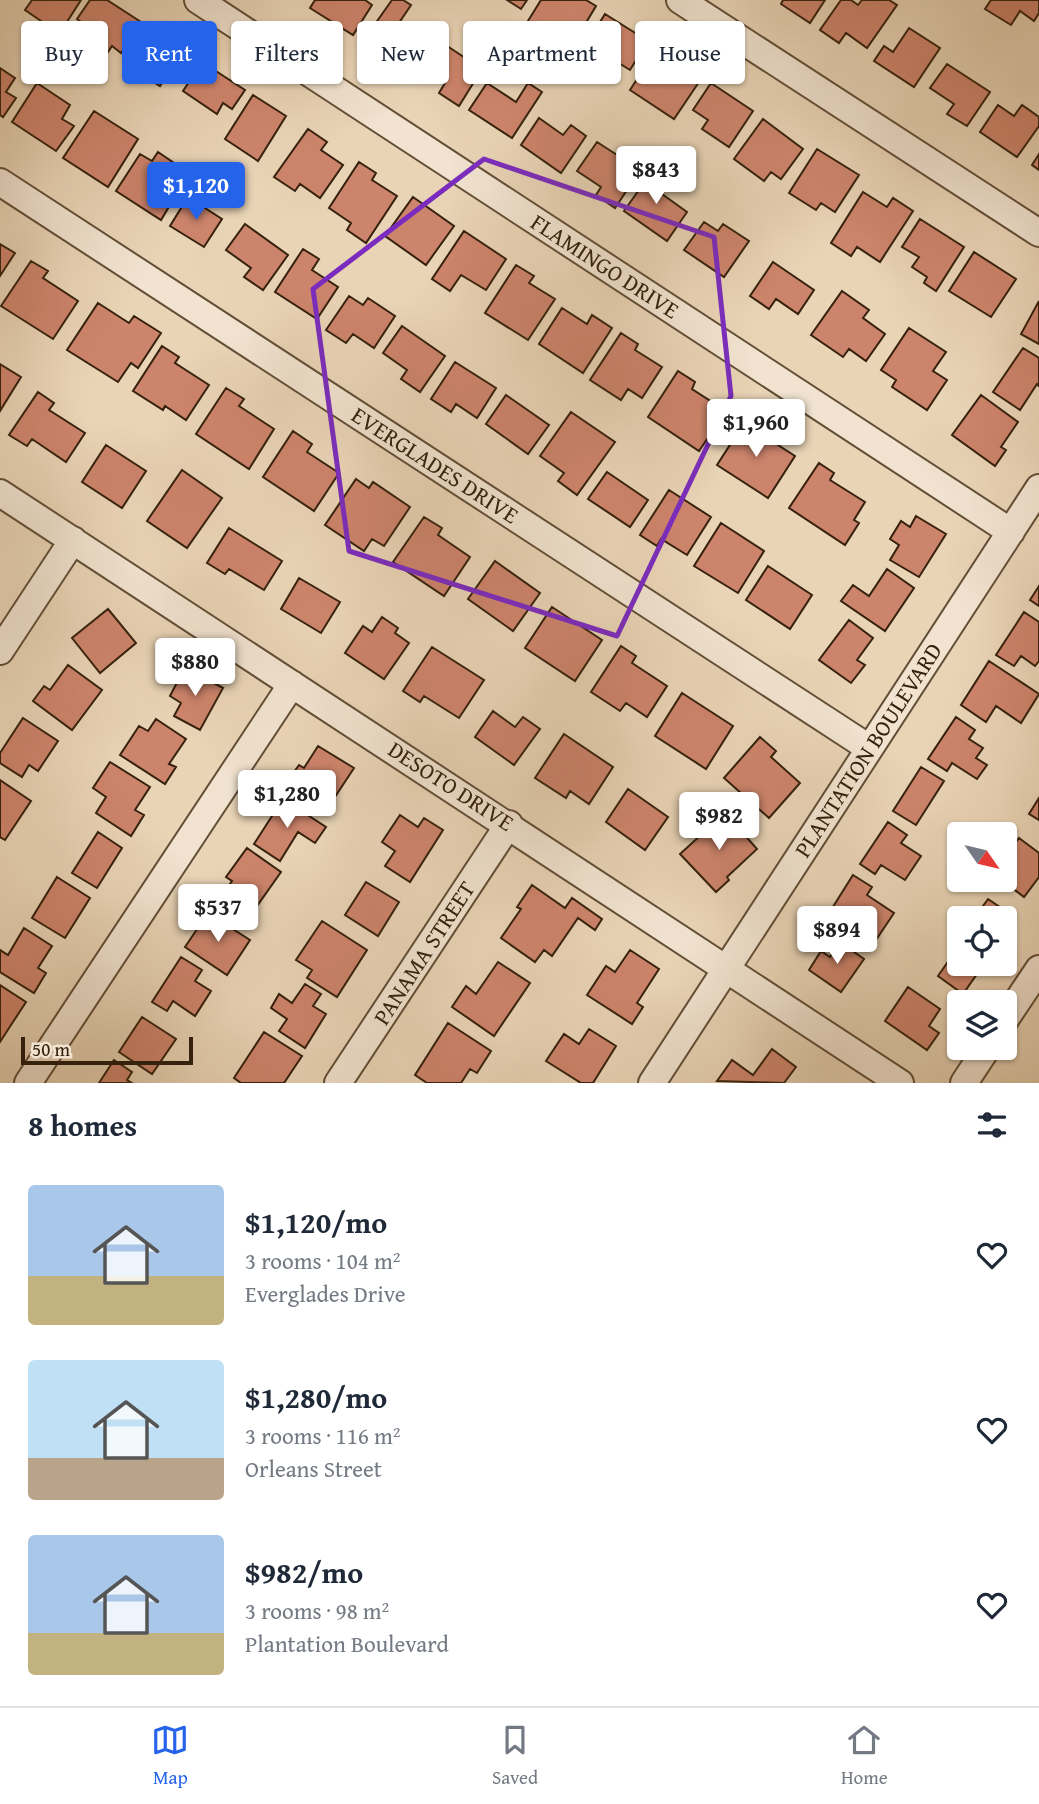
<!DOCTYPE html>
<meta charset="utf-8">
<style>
body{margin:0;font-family:"Gentium Book Plus",serif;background:#f2f2f3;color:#1f2937;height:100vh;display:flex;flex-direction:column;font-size:26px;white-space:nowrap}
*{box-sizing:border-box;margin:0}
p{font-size:23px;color:#747a83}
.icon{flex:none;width:38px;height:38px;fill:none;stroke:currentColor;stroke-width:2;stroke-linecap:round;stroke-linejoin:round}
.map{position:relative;height:1083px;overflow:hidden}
.drawer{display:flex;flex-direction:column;background:#fff;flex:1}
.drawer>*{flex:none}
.hud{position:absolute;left:21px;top:21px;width:998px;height:63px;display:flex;gap:14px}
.needle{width:46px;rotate:124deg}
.controls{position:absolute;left:947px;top:822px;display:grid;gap:14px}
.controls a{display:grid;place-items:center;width:70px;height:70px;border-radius:7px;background:#fff;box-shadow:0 2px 5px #0004;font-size:35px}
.scale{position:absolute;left:21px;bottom:18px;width:172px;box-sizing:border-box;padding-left:7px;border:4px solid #35210c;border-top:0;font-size:19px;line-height:24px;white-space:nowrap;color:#35210c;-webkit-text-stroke:5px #f1e3d0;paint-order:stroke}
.price{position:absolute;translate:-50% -60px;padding:0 16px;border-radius:7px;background:#fff;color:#222;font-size:23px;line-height:46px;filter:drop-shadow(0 2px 4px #0008)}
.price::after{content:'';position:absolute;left:50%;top:42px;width:21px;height:16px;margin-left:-10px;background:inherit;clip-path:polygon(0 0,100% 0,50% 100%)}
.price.selected{background:#2563eb;color:#fff}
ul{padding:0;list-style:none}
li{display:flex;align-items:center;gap:21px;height:175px;padding:0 28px}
li span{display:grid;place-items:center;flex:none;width:196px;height:140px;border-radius:7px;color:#555}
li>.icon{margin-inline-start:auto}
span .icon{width:84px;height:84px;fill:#fffc;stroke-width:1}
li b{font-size:30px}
h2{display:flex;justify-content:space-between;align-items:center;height:84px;padding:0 28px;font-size:30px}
.chip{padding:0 24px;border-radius:7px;background:#fff;box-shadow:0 2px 5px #0004;font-size:24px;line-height:63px}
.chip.selected{background:#2563eb;color:#fff}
.dock{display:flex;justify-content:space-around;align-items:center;height:98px;border-top:2px solid #e0e1e3;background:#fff;font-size:19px;color:#747a83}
.dock a{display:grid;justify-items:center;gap:4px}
.dock .selected{color:#2563eb}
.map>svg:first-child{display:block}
.building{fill:#cd846c;stroke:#35210c;stroke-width:2}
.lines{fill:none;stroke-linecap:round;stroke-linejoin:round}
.minor-casing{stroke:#624e36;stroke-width:30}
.minor{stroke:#f1e3d0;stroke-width:26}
.marked{fill:none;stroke:#7b2cbf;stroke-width:5;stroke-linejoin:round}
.labels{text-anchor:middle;stroke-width:6;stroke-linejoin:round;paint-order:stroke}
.street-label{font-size:23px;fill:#35210c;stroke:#f1e3d0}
</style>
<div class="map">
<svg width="1039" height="1083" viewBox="0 0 1039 1083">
<rect width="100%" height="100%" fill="#e9d4b6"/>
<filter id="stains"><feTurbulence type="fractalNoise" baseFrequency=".00286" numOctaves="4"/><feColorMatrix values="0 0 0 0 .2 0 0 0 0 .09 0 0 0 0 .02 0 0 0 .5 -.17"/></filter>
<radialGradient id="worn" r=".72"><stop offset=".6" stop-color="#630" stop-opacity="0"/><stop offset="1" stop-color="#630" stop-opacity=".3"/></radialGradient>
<path class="building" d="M 32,0 L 81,0 L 56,39 L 37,27 L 41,21 L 25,10 Z
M 90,0 L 107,0 L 141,22 L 121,53 L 112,46 L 100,64 L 75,48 L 88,27 L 77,19 Z
M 315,0 L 365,0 L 372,5 L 353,35 L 310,8 Z
M 392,0 L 403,0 L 411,5 L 399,23 L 425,41 L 404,70 L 363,41 Z
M 507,0 L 527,0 L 521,9 Z
M 541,0 L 586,0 L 596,6 L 572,46 L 547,30 L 540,40 L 523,29 Z
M 783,0 L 825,0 L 810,23 L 781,4 Z
M 841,0 L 851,0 L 858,5 L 862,0 L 889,0 L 897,5 L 867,48 L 846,33 L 839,43 L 820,30 Z
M 991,0 L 1039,0 L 1039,13 L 1034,21 L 1020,11 L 1011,25 L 985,9 Z
M 605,14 L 648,41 L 630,70 L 604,54 L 593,72 L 576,61 Z
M 149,27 L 192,55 L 180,75 L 171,69 L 160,86 L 135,70 L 141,61 L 131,54 Z
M 909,28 L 940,48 L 914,87 L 874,61 L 884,46 L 893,52 Z
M 438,40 L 482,69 L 459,106 L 439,93 L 445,83 L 421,67 Z
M 652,56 L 678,72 L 684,63 L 703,76 L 674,119 L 630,90 Z
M 202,62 L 245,90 L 232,109 L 223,103 L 217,114 L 183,91 Z
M 947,64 L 990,92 L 967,126 L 947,114 L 954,104 L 930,88 Z
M 0,68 L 15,78 L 6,92 L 16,98 L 3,117 L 0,115 Z
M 37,83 L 70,105 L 62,119 L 74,126 L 56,151 L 12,122 Z
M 487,83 L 516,102 L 528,83 L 542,92 L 512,138 L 469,110 Z
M 711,83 L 753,111 L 729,147 L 702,129 L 708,120 L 693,110 Z
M 253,95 L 286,116 L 258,161 L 225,139 Z
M 998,105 L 1014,116 L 1022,105 L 1039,117 L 1039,126 L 1017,157 L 980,132 Z
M 94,111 L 138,139 L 108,187 L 63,158 Z
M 539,118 L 563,135 L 571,125 L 586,136 L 561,173 L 521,145 Z
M 763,119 L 803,149 L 781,179 L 771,172 L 764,181 L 734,159 Z
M 308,129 L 327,142 L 321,150 L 343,165 L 320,198 L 300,184 L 295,191 L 274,177 Z
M 597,142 L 628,162 L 635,152 L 647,160 L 615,208 L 596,195 L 601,187 L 577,171 Z
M 817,149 L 859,175 L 835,212 L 821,203 L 816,210 L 789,193 Z
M 158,152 L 180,167 L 163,194 L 173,200 L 161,220 L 116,191 L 140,154 L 152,161 Z
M 1039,154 L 1039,170 L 1032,165 Z
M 359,162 L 376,173 L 372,180 L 397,196 L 366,243 L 347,230 L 351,223 L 329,208 Z
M 656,166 L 673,178 L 662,194 L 687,212 L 667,241 L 624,211 Z
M 863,192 L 887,207 L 893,198 L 913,211 L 880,262 L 857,247 L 851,256 L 831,243 Z
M 188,197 L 222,219 L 204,247 L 170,226 Z
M 413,197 L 454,226 L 426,265 L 385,236 Z
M 920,219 L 964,247 L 936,291 L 924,283 L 927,277 L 912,267 L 919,257 L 902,247 Z
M 704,222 L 718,231 L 723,224 L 749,241 L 724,277 L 684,250 Z
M 245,224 L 288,255 L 263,290 L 244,277 L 251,268 L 226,250 Z
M 464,231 L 506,259 L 486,290 L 461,275 L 450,291 L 432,279 Z
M 0,244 L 15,253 L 0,276 Z
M 303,249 L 319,259 L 312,270 L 338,287 L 317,319 L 275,292 Z
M 974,252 L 1016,279 L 991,317 L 949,291 Z
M 31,261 L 48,271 L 43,278 L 78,301 L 53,339 L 1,306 Z
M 773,262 L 814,290 L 798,314 L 776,299 L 769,309 L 750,296 Z
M 516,265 L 534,276 L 529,283 L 555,299 L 528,340 L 485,313 Z
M 842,291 L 869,310 L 863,318 L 885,334 L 866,361 L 849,349 L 843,357 L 811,335 Z
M 349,296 L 363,305 L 368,298 L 395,316 L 374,348 L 353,334 L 346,343 L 326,330 Z
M 1039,301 L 1039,344 L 1021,334 Z
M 98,303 L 129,323 L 134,316 L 161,333 L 138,368 L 131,363 L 118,382 L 67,350 Z
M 562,308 L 587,324 L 592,315 L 612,328 L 583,373 L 539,344 Z
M 402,326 L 445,356 L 420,392 L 401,379 L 407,370 L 383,353 Z
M 909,328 L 946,352 L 933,371 L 947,380 L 927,410 L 892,387 L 896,380 L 881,370 Z
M 621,333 L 638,344 L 635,350 L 662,367 L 642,398 L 628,389 L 621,400 L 590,380 Z
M 162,346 L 179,357 L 175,363 L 209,385 L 186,420 L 165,406 L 163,410 L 133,391 Z
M 1023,348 L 1039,358 L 1039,386 L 1037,384 L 1020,410 L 993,392 Z
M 455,362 L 496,388 L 477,418 L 456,404 L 451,412 L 431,399 Z
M 0,364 L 21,377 L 0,411 Z
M 678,371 L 695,382 L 692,389 L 726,411 L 699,451 L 648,417 Z
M 226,388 L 244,399 L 239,406 L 274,429 L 249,469 L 196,434 Z
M 38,392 L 54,403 L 49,410 L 85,433 L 66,462 L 32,439 L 27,446 L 9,435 Z
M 506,395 L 549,425 L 528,454 L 486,424 Z
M 981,395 L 1018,422 L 1001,447 L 1006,450 L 995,466 L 952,435 Z
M 571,412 L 615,442 L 577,495 L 558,481 L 564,473 L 540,456 Z
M 748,417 L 765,428 L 761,434 L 795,456 L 768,498 L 717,465 Z
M 293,431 L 312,444 L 307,452 L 339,473 L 314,511 L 263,477 Z
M 106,445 L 146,471 L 122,508 L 82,482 Z
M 819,463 L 834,473 L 830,480 L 865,502 L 854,520 L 859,523 L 845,545 L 789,508 Z
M 182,470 L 222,498 L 187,548 L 147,521 Z
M 607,472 L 648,500 L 630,527 L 588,499 Z
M 356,479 L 369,488 L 373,482 L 410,507 L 384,546 L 372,539 L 364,551 L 325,525 Z
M 669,490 L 711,517 L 687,555 L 661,539 L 657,546 L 640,535 Z
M 916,516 L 946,534 L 919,577 L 890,560 L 899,545 L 890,539 L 901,521 L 910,527 Z
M 424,517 L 442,528 L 438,535 L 470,557 L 444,596 L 393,562 Z
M 721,523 L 764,551 L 738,593 L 694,566 Z
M 229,528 L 282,561 L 264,590 L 229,569 L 225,574 L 207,563 Z
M 495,561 L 540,593 L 513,631 L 468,599 Z
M 768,566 L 812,595 L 790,629 L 746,600 Z
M 887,569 L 914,588 L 885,631 L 841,601 L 853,585 L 869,596 Z
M 299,578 L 340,602 L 321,633 L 281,609 Z
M 1039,586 L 1039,606 L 1030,600 Z
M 552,607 L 602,640 L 575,681 L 525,648 Z
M 108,609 L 136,643 L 100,673 L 72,638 Z
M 1024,612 L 1039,622 L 1039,661 L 1035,666 L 1021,656 L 1014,666 L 996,655 Z
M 382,617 L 398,628 L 395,633 L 409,643 L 384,679 L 345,653 L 363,626 L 372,632 Z
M 849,620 L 873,638 L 857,660 L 865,665 L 851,683 L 819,660 Z
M 621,646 L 636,656 L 632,663 L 667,686 L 647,717 L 626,703 L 620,711 L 591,692 Z
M 432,647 L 484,680 L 459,718 L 424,696 L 420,702 L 403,691 Z
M 989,661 L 1039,694 L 1021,723 L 996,706 L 986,722 L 961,705 Z
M 68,665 L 102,690 L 72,730 L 33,701 L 44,686 L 50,690 Z
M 185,667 L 223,688 L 200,730 L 174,716 L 181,703 L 170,696 Z
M 682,693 L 733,726 L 706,769 L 655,736 Z
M 493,711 L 515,727 L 523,717 L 540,729 L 514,765 L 475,737 Z
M 956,717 L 975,730 L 969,739 L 983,748 L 976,758 L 987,765 L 977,779 L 952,763 L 947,771 L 928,759 Z
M 23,718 L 58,741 L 38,771 L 29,765 L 22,777 L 0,763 L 0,753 Z
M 156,719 L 186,739 L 169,764 L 176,767 L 165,784 L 120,755 L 139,726 L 148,731 Z
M 564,734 L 613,767 L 589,804 L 570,791 L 566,798 L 535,778 Z
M 760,737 L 776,751 L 771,757 L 800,783 L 769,818 L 724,778 Z
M 318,746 L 354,768 L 329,806 L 317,799 L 311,808 L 282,789 L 299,765 L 304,768 Z
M 110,762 L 150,787 L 135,810 L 144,815 L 131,836 L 96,813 L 106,797 L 93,788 Z
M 921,767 L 944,781 L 916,825 L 893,811 Z
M 0,780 L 31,801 L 5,840 L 0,837 Z
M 628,789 L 668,817 L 645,850 L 606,822 Z
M 1039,798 L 1039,820 L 1029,814 Z
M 283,799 L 326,827 L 315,843 L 298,832 L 280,861 L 254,844 Z
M 725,813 L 757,849 L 727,877 L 729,880 L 716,892 L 680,854 Z
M 400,815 L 418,827 L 424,818 L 443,830 L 410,882 L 385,866 L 395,851 L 382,842 Z
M 888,822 L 907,835 L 901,843 L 921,856 L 905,880 L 881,865 L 875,874 L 860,864 Z
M 98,832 L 122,848 L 97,888 L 72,873 Z
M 1019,838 L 1039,853 L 1039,877 L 1024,897 L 1007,884 L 1013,877 L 1004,871 L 1004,857 Z
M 247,848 L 281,872 L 250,916 L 222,896 L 232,881 L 226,877 Z
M 853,875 L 872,887 L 867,895 L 894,913 L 874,943 L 846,925 L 843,928 L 826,918 Z
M 57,877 L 90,898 L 65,938 L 32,918 Z
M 366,882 L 399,902 L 378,936 L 345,915 Z
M 532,885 L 565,908 L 572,898 L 602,919 L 595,930 L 578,918 L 552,956 L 544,950 L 535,962 L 501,938 L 521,909 L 517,907 Z
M 988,899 L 1016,918 L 1004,934 L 1004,919 L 959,919 L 959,927 L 955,924 L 965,910 L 975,917 Z
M 208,913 L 250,940 L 227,975 L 185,947 Z
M 322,921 L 367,950 L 337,997 L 307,978 L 312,970 L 296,960 Z
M 24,928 L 52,946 L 38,968 L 46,973 L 34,993 L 0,972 L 0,950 L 8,955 Z
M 840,942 L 864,959 L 841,992 L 809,970 L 821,951 L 830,957 Z
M 959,946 L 959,964 L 984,964 L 963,994 L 938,976 Z
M 630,950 L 659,969 L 637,1003 L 643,1007 L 632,1024 L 587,995 L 606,966 L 615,972 Z
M 181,957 L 202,970 L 195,981 L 211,991 L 195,1016 L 173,1001 L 167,1011 L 152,1002 Z
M 498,962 L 530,983 L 494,1036 L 452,1007 L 466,986 L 476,994 Z
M 305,984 L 321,994 L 313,1006 L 326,1014 L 305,1048 L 279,1031 L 287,1019 L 271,1008 L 279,994 L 292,1003 Z
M 0,985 L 26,1002 L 0,1042 Z
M 908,987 L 940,1009 L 929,1026 L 939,1033 L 927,1050 L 885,1021 Z
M 142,1017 L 176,1039 L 152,1074 L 119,1052 Z
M 448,1023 L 491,1051 L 477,1073 L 470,1069 L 461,1083 L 427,1083 L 415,1075 Z
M 589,1029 L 616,1046 L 593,1083 L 581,1083 L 546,1061 L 564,1034 L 579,1044 Z
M 264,1032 L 302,1056 L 284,1083 L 241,1083 L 234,1078 Z
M 772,1049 L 796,1067 L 784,1083 L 717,1081 L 732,1060 L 753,1075 Z
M 114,1060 L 132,1072 L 127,1080 L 132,1083 L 99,1083 Z"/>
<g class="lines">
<g class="minor-casing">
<path id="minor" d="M 198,0 L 1011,532
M 680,0 L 1039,233
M 0,182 L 869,748
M 0,493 L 900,1083
M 0,651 L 73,540
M 1004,1021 L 1039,969
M 28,1083 L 292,684
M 338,1083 L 509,824
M 652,1083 L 1039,488
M 964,1083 L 987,1048"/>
</g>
<use href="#minor" class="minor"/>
</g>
<path class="marked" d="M 484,159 L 714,237 L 731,396 L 617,636 L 349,551 L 313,289 Z"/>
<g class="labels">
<g class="street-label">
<text transform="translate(605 266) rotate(33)" y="8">FLAMINGO DRIVE</text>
<text transform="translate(435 465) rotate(33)" y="8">EVERGLADES DRIVE</text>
<text transform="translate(868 750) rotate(-57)" y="8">PLANTATION BOULEVARD</text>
<text transform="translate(451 786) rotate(33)" y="8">DESOTO DRIVE</text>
<text transform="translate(424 953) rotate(-57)" y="8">PANAMA STREET</text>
</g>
</g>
<rect width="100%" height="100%" filter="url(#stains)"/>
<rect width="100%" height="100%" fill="url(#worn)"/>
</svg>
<div class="controls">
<a><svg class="needle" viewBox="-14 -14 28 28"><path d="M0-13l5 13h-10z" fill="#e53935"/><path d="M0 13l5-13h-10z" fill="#747a83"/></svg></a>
<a><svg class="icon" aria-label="locate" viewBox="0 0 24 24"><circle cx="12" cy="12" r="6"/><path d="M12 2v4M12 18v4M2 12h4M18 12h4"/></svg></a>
<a><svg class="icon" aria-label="layers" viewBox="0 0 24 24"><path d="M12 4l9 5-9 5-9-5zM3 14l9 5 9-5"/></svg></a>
</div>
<div class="scale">50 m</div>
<b class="price" style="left:656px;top:206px">$843</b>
<b class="price selected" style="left:196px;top:222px">$1,120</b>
<b class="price" style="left:756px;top:459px">$1,960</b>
<b class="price" style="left:195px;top:698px">$880</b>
<b class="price" style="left:287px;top:830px">$1,280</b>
<b class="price" style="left:719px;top:852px">$982</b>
<b class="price" style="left:218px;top:944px">$537</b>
<b class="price" style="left:837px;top:966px">$894</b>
<div class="hud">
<a class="chip">Buy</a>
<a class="chip selected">Rent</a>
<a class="chip">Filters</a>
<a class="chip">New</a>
<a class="chip">Apartment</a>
<a class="chip">House</a>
</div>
</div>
<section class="drawer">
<h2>8 homes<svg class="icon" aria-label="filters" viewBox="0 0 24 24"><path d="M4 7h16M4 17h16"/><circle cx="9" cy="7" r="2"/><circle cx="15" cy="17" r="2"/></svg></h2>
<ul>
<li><span style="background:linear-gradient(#a9c7e8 65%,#c2b280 0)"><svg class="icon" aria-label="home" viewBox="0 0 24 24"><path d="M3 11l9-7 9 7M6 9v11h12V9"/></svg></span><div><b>$1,120/mo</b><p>3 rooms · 104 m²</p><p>Everglades Drive</p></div><svg class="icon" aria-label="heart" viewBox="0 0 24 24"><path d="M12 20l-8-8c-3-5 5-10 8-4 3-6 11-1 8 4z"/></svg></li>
<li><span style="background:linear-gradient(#bfe0f5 70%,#b9a48a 0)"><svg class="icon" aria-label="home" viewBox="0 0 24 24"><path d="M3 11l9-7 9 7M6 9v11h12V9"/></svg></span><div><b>$1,280/mo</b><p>3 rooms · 116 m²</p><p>Orleans Street</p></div><svg class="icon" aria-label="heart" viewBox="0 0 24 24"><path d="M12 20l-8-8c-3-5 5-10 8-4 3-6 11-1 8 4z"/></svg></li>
<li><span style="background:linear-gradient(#a9c7e8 70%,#c2b280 0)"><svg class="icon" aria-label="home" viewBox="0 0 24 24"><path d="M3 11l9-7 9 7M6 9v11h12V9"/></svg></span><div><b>$982/mo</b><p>3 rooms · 98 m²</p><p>Plantation Boulevard</p></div><svg class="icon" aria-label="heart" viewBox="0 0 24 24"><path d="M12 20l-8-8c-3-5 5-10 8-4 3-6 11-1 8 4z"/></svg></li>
</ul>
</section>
<nav class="dock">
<a class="selected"><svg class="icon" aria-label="map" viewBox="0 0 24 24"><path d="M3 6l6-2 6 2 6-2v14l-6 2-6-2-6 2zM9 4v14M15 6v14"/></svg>Map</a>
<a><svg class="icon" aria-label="saved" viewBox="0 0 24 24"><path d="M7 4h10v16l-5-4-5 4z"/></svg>Saved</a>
<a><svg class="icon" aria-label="home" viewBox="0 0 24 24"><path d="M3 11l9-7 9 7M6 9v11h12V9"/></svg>Home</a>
</nav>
